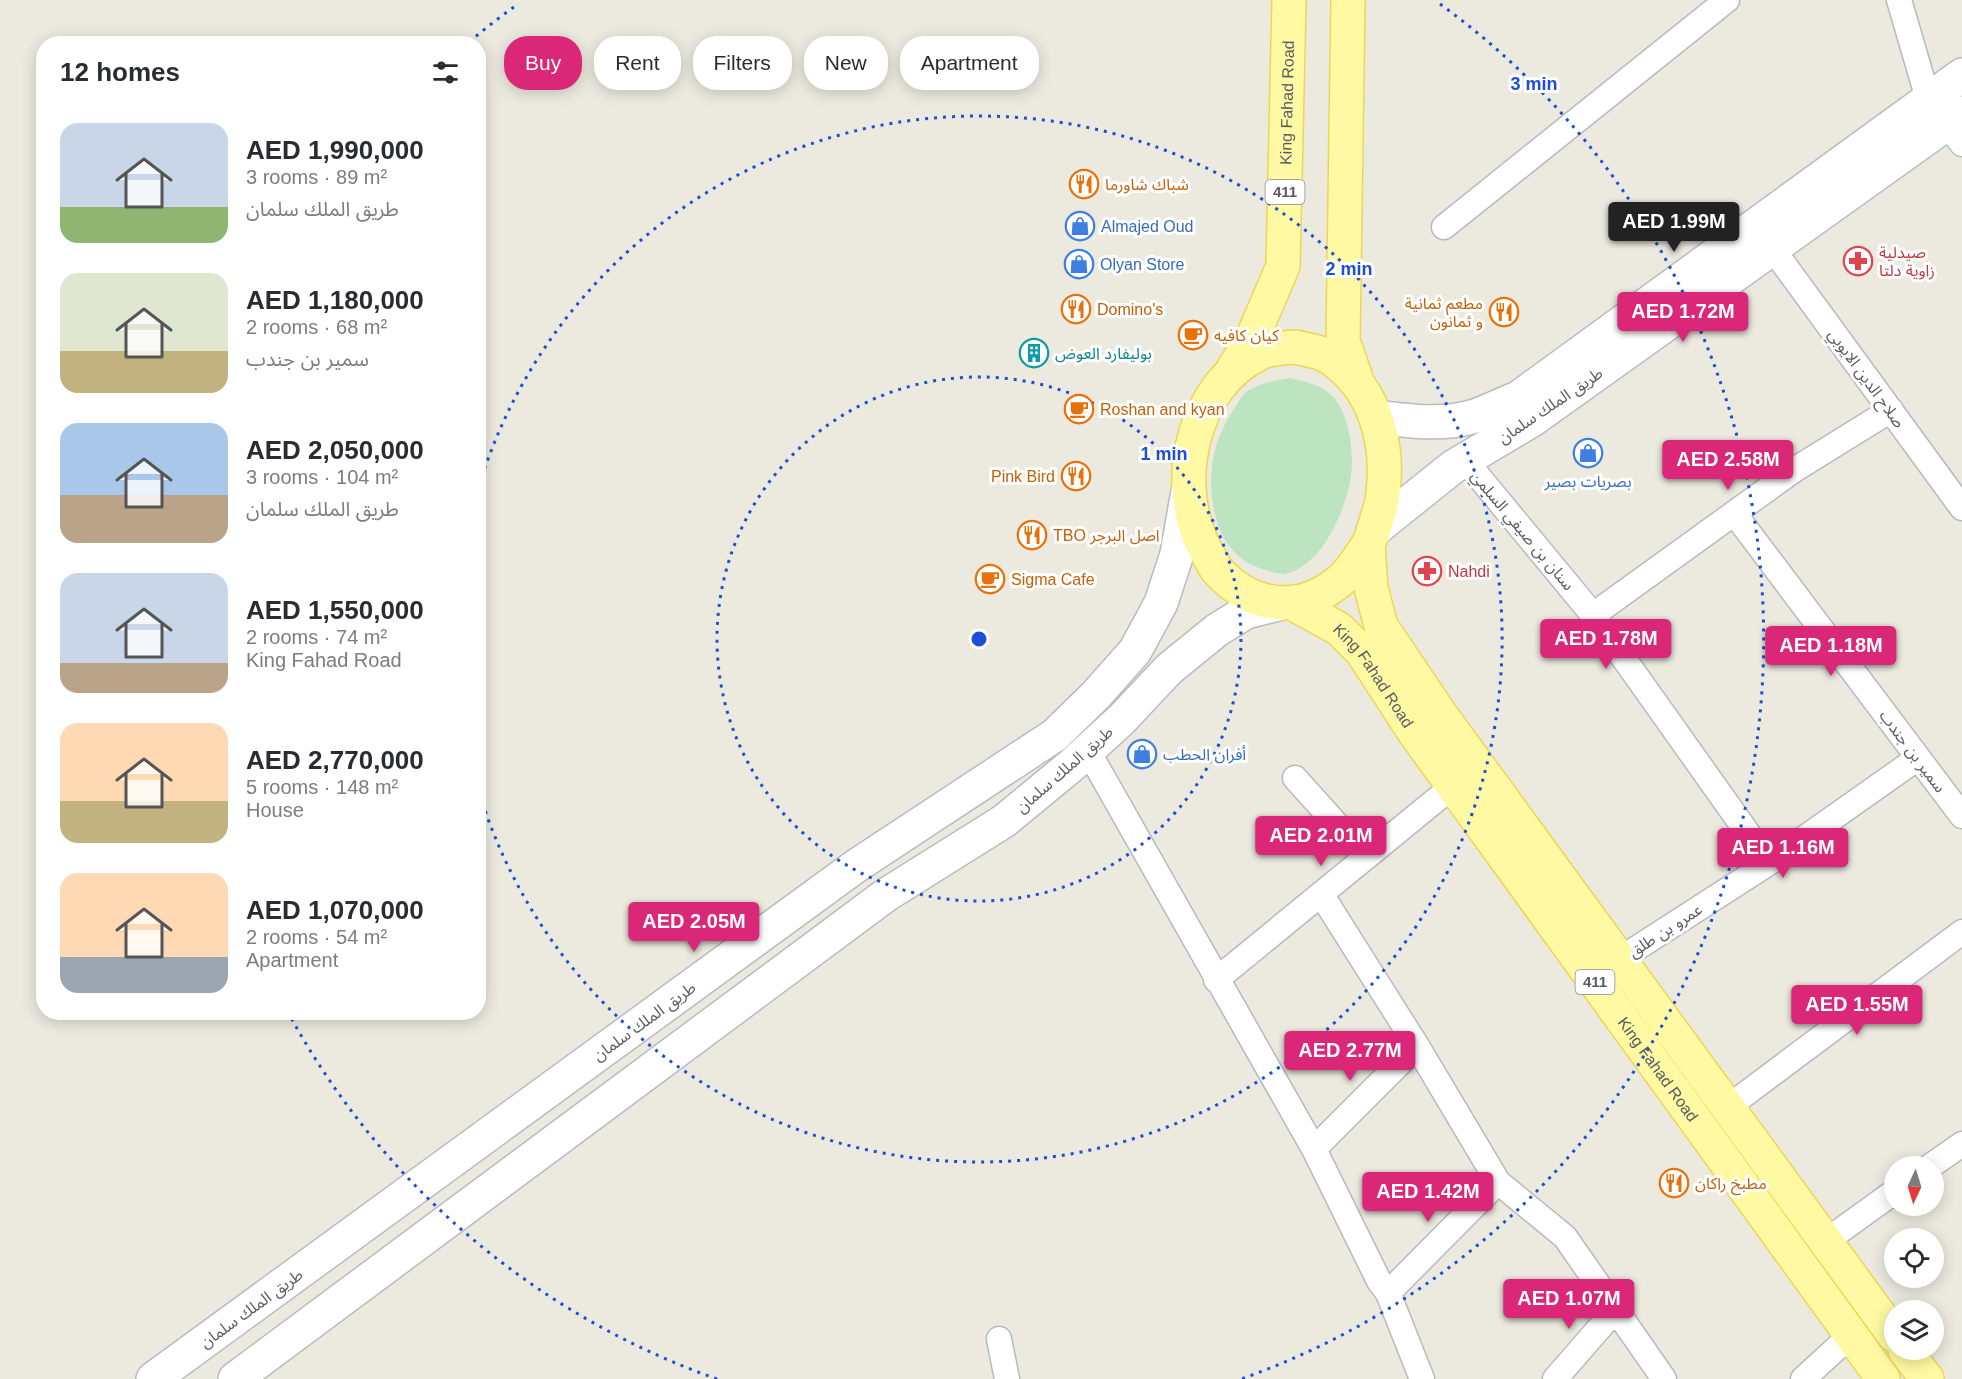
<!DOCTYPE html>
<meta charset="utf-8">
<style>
body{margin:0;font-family:Arial,"Noto Sans Arabic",sans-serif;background:#f7f7f7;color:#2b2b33;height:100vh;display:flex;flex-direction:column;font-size:22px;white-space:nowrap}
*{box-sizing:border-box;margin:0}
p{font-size:20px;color:#7c7c81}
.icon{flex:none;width:33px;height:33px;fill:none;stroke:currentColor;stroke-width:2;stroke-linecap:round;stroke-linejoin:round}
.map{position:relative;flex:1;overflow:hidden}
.side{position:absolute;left:36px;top:36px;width:450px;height:984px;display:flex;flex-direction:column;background:#fff;border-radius:24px;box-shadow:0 3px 15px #0003}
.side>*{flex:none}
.banner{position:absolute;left:504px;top:36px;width:570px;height:54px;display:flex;gap:12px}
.needle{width:39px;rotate:184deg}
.controls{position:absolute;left:1884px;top:1156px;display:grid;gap:12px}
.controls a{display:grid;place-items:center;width:60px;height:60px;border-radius:50%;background:#fff;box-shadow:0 3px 15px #0003;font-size:30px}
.price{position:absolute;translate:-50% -51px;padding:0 14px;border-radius:6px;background:#db2777;color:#fff;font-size:20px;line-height:39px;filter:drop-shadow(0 2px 3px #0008)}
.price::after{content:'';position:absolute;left:50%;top:36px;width:18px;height:14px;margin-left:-9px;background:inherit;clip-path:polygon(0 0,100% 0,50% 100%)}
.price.on{background:#222;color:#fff}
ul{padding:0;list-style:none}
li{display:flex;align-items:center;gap:18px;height:150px;padding:0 24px}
li span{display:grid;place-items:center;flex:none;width:168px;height:120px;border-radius:18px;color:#555}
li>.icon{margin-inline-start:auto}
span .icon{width:72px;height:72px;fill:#fffc;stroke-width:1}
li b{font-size:26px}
h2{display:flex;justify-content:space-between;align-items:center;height:72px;padding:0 24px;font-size:26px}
.pill{padding:0 21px;border-radius:24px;background:#fff;box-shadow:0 3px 15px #0003;font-size:21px;line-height:54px}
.pill.on{background:#db2777;color:#fff}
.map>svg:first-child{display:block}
.green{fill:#bce4c0}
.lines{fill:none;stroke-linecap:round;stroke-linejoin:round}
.minor-casing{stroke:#b8b9bf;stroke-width:27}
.secondary-casing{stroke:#b8bbc2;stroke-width:36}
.primary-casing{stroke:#efd555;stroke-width:36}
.minor{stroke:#fff;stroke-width:24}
.secondary{stroke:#fff;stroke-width:33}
.primary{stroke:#fef9a2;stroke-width:33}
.ring{fill:none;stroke:#1d4ed8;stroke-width:3;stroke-dasharray:3 6}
.labels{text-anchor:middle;stroke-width:6;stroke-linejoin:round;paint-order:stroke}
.shield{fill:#fff;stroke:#8a8c90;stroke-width:1.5}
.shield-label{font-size:15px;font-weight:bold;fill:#585b61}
.street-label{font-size:16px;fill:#585b61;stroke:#fff}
.food-label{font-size:16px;fill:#c56008;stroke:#fff;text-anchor:start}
.shop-label{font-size:16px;fill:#366cbe;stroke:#fff;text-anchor:start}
.health-label{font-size:16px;fill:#be3a42;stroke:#fff;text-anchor:start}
.culture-label{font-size:16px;fill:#0d838f;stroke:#fff;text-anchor:start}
.centre{fill:#1d4ed8;stroke:#fff;stroke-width:3}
.ring-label{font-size:18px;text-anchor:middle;font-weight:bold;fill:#1d4ed8;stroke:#fff;stroke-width:6;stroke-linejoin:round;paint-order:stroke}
</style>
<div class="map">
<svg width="1962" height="1379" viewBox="0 0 1962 1379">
<rect width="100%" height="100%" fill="#eceadf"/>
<path class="green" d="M 1290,378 C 1306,382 1324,385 1335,399 C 1348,416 1352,442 1352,464 C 1351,499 1326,562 1289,573 C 1277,576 1261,569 1250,564 C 1232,554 1221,538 1216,518 C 1206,479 1211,443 1234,409 C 1237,405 1240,398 1244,394 C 1256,383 1275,381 1290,378 Z"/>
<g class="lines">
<g class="minor-casing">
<path id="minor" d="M 1899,0 L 1928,99
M 1947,124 L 1962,144
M 1444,227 L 1727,0
M 1772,248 L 1962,508
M 1465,460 L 1593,615 L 1769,863
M 1734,513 L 1962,816
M 1593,615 L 1794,470 L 1891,410
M 1088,751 L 1314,1149 L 1379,1281 L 1388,1293 L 1422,1379
M 1295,778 L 1366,857
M 1321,894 L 1417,1046 L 1498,1182 L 1565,1237 L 1664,1379
M 1620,959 L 1769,863 L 1918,758
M 1216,980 L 1453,786
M 1728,1107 L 1962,932
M 1314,1149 L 1417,1046
M 1929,1167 L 1962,1144
M 1826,1241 L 1894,1192
M 1388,1293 L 1498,1182
M 999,1339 L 1007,1379
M 1555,1379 L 1616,1309
M 1803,1379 L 1851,1335"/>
</g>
<g class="secondary-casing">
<path id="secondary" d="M 1377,417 C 1408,421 1444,426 1475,416 C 1489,411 1503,404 1518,398 L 1962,75
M 1373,531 L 1453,467 L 1532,420 L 1962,113
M 153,1379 L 856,866 L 1055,735 L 1096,695 L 1135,651 L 1161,603 L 1177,554 L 1188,491
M 235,1379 L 886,895 L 1004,821 L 1072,765 L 1122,719 L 1169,669 L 1217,630 L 1246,612 L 1278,604"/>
</g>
<g class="primary-casing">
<g id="primary">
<path d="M 1348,0 L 1343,341 L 1357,381"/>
<path d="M 1296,347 C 1306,350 1321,351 1330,358 C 1371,385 1387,434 1384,481 C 1383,492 1383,502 1379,512 C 1375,523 1373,537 1367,546 C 1360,557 1351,571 1342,579 C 1302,614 1253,610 1217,570 C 1213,565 1210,557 1206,551 C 1171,486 1190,387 1260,353 C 1269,348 1285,348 1296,347 Z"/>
<path id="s1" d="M 1234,367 L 1251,341 L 1283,266 L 1289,0"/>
<path d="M 1368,545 L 1371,588 L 1381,626 L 1441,715 L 1894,1335"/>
<path id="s2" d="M 1292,603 L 1339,629 L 1362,652 L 1414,732 L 1883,1379"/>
<path d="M 1905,1350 L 1927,1379"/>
</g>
</g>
<use href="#minor" class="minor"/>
<use href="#secondary" class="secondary"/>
<use href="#primary" class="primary"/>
</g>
<g class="ring">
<circle cx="979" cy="639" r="262"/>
<path d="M479 486A523 523 0 1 1 479 792"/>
<path d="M717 1379A785 785 0 0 1 289 1014M469 42A785 785 0 0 1 518 4M1440 4A785 785 0 0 1 1241 1379"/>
</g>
<defs>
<g id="restaurant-ring" transform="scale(1.5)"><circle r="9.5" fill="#fff" stroke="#e8710a" stroke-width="1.5"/><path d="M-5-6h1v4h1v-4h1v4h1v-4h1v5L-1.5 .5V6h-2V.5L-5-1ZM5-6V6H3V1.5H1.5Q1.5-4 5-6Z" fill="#e8710a"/></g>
<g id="shop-ring" transform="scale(1.5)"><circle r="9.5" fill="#fff" stroke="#3f7fe0" stroke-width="1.5"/><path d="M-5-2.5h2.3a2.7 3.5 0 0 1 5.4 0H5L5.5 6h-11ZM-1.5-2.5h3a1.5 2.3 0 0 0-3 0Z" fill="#3f7fe0"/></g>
<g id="pharmacy-ring" transform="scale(1.5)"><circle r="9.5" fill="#fff" stroke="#e0444e" stroke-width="1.5"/><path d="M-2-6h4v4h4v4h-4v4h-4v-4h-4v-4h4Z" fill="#e0444e"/></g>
<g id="cafe-ring" transform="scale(1.5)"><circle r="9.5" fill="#fff" stroke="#e8710a" stroke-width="1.5"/><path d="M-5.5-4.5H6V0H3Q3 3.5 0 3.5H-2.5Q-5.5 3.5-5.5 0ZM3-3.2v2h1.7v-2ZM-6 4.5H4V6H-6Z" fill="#e8710a"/></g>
<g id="building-ring" transform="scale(1.5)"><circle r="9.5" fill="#fff" stroke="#0f9aa8" stroke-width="1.5"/><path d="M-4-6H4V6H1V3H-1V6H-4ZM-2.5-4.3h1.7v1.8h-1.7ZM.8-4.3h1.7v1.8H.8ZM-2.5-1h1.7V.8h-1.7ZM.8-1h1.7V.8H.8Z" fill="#0f9aa8"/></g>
</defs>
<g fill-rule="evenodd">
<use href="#restaurant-ring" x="1084" y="184"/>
<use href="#shop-ring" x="1080" y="226"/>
<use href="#pharmacy-ring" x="1858" y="261"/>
<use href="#shop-ring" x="1079" y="264"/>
<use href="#restaurant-ring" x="1076" y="309"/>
<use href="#restaurant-ring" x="1504" y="312"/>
<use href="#cafe-ring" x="1193" y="335"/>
<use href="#building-ring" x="1034" y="353"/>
<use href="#cafe-ring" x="1079" y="409"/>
<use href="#shop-ring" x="1588" y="453"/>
<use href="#restaurant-ring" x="1076" y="476"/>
<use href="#restaurant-ring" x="1032" y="535"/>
<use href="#pharmacy-ring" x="1427" y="571"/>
<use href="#cafe-ring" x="990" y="579"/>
<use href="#shop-ring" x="1142" y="754"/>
<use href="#restaurant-ring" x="1674" y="1183"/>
</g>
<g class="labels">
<g class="shield">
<rect x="1265.5" y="180" width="39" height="24" rx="4.5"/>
<rect x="1575.5" y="970" width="39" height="24" rx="4.5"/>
</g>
<g class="shield-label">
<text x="1285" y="197">411</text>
<text x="1595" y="987">411</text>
</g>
<g class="street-label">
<text dy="6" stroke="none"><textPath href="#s1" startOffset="276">King Fahad Road</textPath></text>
<text transform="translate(1867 378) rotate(54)" y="6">صلاح الدين الايوبي</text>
<text transform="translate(1550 405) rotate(-34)" y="6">طريق الملك سلمان</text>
<text transform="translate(1523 530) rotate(50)" y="6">سنان بن صيفي السلمي</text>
<text dy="6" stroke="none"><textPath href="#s2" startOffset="112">King Fahad Road</textPath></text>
<text transform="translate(1913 751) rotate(53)" y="6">سمير بن جندب</text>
<text transform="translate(1064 769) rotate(-41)" y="6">طريق الملك سلمان</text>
<text transform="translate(1665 930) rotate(-33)" y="6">عمرو بن طلق</text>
<text transform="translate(644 1021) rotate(-36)" y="6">طريق الملك سلمان</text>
<text dy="6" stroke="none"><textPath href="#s2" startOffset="598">King Fahad Road</textPath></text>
<text transform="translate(251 1308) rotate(-36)" y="6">طريق الملك سلمان</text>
</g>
<g class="food-label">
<text x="1105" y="190">شباك شاورما</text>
<text x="1483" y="309" text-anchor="end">مطعم ثمانية<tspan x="1483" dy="18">و ثمانون</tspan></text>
<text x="1097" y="315">Domino's</text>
<text x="1214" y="341">كيان كافيه</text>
<text x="1100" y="415">Roshan and kyan</text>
<text x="1055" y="482" text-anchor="end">Pink Bird</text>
<text x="1053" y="541">TBO اصل البرجر</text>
<text x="1011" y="585">Sigma Cafe</text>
<text x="1695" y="1189">مطبخ راكان</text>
</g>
<g class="shop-label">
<text x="1101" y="232">Almajed Oud</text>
<text x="1100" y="270">Olyan Store</text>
<text x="1588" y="487" text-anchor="middle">بصريات بصير</text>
<text x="1163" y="760">أفران الحطب</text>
</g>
<g class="health-label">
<text x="1879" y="258">صيدلية<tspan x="1879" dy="18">زاوية دلتا</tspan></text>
<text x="1448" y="577">Nahdi</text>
</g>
<g class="culture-label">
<text x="1055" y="359">بوليفارد العوض</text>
</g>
</g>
<circle cx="979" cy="639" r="9" class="centre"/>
<g class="ring-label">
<text x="1534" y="90">3 min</text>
<text x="1349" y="275">2 min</text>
<text x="1164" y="460">1 min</text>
</g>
</svg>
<div class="controls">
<a><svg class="needle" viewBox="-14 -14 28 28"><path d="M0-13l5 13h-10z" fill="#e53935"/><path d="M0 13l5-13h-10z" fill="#7c7c81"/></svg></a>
<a><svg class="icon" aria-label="locate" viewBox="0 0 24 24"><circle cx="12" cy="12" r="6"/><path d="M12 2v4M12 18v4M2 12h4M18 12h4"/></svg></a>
<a><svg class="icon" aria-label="layers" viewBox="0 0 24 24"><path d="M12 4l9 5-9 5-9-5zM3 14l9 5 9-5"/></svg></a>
</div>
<b class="price on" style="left:1674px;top:253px">AED 1.99M</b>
<b class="price" style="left:1683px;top:343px">AED 1.72M</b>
<b class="price" style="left:1728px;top:491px">AED 2.58M</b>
<b class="price" style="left:1606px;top:670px">AED 1.78M</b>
<b class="price" style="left:1831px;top:677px">AED 1.18M</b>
<b class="price" style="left:1321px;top:867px">AED 2.01M</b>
<b class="price" style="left:1783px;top:879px">AED 1.16M</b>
<b class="price" style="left:694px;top:953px">AED 2.05M</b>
<b class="price" style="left:1857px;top:1036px">AED 1.55M</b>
<b class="price" style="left:1350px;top:1082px">AED 2.77M</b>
<b class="price" style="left:1428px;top:1223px">AED 1.42M</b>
<b class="price" style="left:1569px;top:1330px">AED 1.07M</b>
<div class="banner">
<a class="pill on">Buy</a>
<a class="pill">Rent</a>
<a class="pill">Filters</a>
<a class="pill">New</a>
<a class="pill">Apartment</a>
</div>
<section class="side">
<h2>12 homes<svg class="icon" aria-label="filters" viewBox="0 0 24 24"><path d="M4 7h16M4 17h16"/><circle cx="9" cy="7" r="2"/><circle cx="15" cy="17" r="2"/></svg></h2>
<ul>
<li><span style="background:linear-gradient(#c9d6e8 70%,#8fb573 0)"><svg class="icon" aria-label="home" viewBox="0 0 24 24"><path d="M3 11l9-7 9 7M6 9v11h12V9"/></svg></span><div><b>AED 1,990,000</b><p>3 rooms · 89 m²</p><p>طريق الملك سلمان</p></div></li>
<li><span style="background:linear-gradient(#dfe7d0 65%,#c2b280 0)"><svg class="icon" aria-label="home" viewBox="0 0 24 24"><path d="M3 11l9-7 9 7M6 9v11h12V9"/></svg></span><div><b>AED 1,180,000</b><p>2 rooms · 68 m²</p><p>سمير بن جندب</p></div></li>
<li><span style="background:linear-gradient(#a9c7e8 60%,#b9a48a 0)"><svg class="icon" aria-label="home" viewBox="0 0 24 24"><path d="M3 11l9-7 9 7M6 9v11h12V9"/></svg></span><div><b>AED 2,050,000</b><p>3 rooms · 104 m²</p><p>طريق الملك سلمان</p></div></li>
<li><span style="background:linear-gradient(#c9d6e8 75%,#b9a48a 0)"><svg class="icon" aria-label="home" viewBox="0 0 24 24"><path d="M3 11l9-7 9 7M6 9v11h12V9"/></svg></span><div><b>AED 1,550,000</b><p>2 rooms · 74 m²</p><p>King Fahad Road</p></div></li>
<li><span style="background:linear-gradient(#ffd9b3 65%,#c2b280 0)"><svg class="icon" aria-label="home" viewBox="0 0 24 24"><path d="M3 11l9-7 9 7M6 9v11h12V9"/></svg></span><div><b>AED 2,770,000</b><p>5 rooms · 148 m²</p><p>House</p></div></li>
<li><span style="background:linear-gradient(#ffd9b3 70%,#9aa5b1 0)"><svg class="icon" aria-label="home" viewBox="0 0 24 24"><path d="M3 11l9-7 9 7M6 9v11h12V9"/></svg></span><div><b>AED 1,070,000</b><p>2 rooms · 54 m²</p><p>Apartment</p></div></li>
</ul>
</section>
</div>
